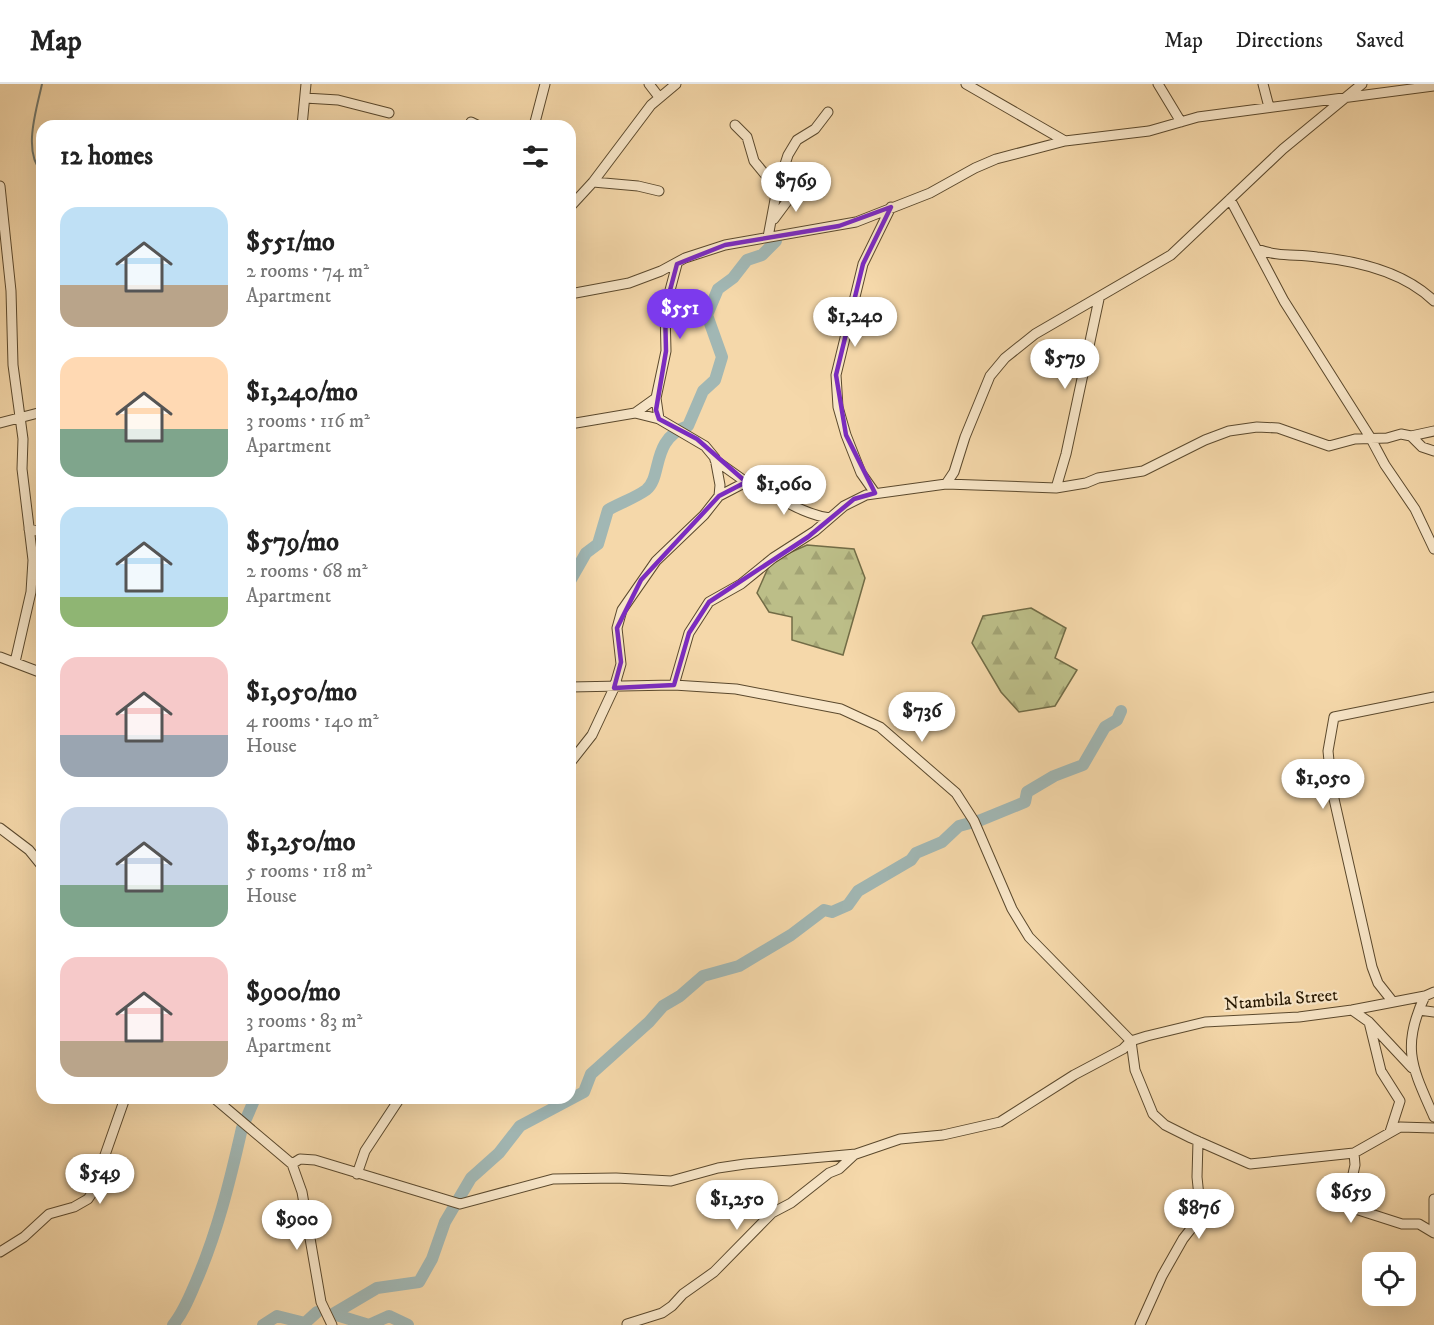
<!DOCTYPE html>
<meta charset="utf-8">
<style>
body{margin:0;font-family:"IM FELL DW Pica",serif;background:#f6f6f6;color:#222;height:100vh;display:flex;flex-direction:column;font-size:22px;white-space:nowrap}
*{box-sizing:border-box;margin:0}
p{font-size:20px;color:#767676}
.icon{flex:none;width:33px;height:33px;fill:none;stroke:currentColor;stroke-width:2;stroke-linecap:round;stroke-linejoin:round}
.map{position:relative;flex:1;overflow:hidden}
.drawer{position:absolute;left:36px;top:36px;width:540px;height:984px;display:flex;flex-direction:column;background:#fff;border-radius:18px;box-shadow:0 6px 24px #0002}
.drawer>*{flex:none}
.buttons{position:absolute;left:1362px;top:1168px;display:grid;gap:12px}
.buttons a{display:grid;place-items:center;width:54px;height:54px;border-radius:12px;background:#fff;box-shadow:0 6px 24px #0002;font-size:30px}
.price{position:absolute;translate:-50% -51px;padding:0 14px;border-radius:21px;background:#fff;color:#222;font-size:20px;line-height:39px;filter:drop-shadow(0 2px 3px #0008)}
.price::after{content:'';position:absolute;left:50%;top:36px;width:18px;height:14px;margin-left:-9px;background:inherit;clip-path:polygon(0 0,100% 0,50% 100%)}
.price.active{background:#7c3aed;color:#fff}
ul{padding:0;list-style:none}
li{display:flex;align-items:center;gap:18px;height:150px;padding:0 24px}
li span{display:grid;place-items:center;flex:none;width:168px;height:120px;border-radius:18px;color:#555}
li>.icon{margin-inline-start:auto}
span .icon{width:72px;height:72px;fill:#fffc;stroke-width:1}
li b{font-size:26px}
h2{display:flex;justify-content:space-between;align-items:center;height:72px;padding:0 24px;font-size:26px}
header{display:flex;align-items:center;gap:36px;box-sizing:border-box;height:84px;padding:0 30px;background:#fff;border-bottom:2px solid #e0e0e0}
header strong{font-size:28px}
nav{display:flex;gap:33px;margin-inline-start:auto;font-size:21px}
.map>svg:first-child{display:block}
.forest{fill:url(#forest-firs);stroke:#726c46;stroke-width:1.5}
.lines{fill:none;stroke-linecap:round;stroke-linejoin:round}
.stream{stroke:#71786d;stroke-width:2}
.river{stroke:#a1b7b4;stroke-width:12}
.minor-casing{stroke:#5b492d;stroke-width:11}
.minor{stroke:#f8e6c8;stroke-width:9}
.marked{fill:none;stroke:#7b2cbf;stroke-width:4.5;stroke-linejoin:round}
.labels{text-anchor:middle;stroke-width:4.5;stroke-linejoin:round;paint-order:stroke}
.street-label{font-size:18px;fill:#281903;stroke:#f8e6c8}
</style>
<header>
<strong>Map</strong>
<nav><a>Map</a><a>Directions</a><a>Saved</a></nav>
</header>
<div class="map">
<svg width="1434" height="1241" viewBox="0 0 1434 1241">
<defs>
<pattern id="forest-firs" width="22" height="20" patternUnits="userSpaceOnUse" patternTransform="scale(1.5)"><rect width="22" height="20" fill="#bcbe88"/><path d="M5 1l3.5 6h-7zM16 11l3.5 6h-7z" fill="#a2a374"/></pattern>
</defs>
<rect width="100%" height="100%" fill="#f5d8aa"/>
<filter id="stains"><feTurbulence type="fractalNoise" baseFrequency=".00333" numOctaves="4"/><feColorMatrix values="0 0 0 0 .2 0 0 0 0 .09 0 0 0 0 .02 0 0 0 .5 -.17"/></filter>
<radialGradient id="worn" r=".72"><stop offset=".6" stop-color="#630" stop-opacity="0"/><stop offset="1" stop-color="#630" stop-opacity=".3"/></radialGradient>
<path class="forest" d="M 807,461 L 854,465 L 865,494 L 843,571 L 792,556 L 792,533 L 769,528 L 757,509 L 771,477 Z
M 1031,524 L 1066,544 L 1055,574 L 1077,586 L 1055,622 L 1019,628 L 1001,608 L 972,559 L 983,532 Z"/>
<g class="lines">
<path class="stream" d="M 42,0 C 37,24 22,68 42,88"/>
<path class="river" d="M 570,497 L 586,469 L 598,460 L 608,426 C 620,419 635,414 646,406 C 663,393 650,355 688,342 L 703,307 L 715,296 L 722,273 L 707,231 L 718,205 L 733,194 L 747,176 L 762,171 L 776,157
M 246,1035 L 255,1014
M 333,1230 L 377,1204 L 419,1198 L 432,1175 L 445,1138 L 471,1094 L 499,1069 L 520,1042 L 584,1008 L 591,990 L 649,938 L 663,922 L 680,912 L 703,892 L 739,882 L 791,851 L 824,826 L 832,828 L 848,821 L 858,807 L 911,776 L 916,769 L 942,758 L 959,742 L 981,736 L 1025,718 L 1027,708 L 1054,692 L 1083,681 L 1105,643 L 1117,636 L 1121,627
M 333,1230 L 369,1241 L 389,1232 L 408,1241
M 173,1241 C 183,1229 189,1214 195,1200 C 217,1150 230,1097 242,1044
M 263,1241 L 277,1232 L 305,1239 L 317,1228"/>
<g class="minor-casing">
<path id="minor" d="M 649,0 L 659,13
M 966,0 L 1065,57
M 1158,0 L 1181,38
M 1263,0 L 1269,23
M 305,14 L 338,16 L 389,29
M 471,38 L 479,42
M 735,41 L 747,53 L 754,77 L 777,105
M 302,42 L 306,0
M 534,42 L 545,0
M 593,98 L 638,102 L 659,107
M 0,102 L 11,207 L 13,281 L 23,355 L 22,385 L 33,476 L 31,508 L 15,578
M 1230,115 L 1284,217 L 1370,353 L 1385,381 L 1415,425 L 1434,465
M 570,123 L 593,98 L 651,21 L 676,0
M 774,135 L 797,104
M 768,153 L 777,105 L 788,71 L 797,56 L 815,45 L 828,28
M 1257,165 C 1278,173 1295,170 1317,173 C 1358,177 1404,188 1434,217
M 570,210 L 629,199 L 661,187 L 685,174 L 725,161 L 856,138 L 930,109 L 975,84 L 996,75 L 1065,57 L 1149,47 L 1198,33 L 1434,2
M 635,329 L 656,314
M 659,335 L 656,314 L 666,267 L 665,225 L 677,180
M 0,339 L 42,328
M 570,340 L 635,329 L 659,335 L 705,362 L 715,374 L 720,401 L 719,412 L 704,431 L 656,477 L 622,526 L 617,544 L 621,580 L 614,604 L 592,651 L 570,679
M 1411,352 L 1434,347
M 715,376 L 746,398 L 719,412
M 746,398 C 775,409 799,430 830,434
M 946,400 L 1056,404 L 1086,399 L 1098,394 L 1143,387 L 1205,356 L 1229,347 L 1257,343 L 1278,344 L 1329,362 L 1355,355 L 1387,354 L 1401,350 L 1411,352 L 1422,363 L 1434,367
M 1056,404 L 1066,370 L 1099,215
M 875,409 L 861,389 L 846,351 L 838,323 L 836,291 L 863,180 L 891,123
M 29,445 L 42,448
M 0,573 L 42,589
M 674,601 L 689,549 L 709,518 L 741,500 L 773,474 L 815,447 L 844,422 L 866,411 L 946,400 L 954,388 L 965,353 L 990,292 L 1005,274 L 1035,250 L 1171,171 L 1283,65 L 1362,0
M 570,603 L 674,601 L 736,605 L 841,625 L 880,643 L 956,709 L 974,737 L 1012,825 L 1029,853 L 1131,957 L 1135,986 L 1153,1030 L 1165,1041 L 1191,1054 L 1250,1080 L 1354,1069 L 1400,1043 L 1434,1044
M 0,744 L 29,766 L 42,782
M 1425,912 C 1400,964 1413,985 1434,1033
M 1393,918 L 1378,899 L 1372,883 L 1332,706 L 1328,667 L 1334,633 L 1434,613
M 1352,926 L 1369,938 L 1412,984
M 1419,926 L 1434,928
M 1369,938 L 1381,987 L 1400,1017 L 1390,1048
M 214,1014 L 292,1080 L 302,1108 L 321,1218 L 332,1241
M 1354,1069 L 1355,1081 L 1346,1122 L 1402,1140 L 1419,1140 L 1434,1149
M 292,1080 L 300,1075 L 315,1076 L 460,1120 L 553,1095 L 616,1094 L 671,1097 L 718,1084 L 745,1080 L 856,1070 L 900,1055 L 943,1051 L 1000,1038 L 1074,991 L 1123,965 L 1131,957 L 1147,952 L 1205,938 L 1299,933 L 1352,926 L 1425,912 L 1434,908
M 357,1090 L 365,1067 L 400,1014
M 1434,1115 L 1434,1143
M 0,1168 L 24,1153 L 49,1130 L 74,1123 L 88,1115 L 98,1100 L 105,1071 L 125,1014
M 627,1240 L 662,1229 L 672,1222 L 683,1210 L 714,1188 L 772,1129 L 791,1119 L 829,1089 L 839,1085 L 854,1071
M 1140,1241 L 1162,1192 L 1183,1155 L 1201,1132 L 1197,1093 L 1198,1057"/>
</g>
<use href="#minor" class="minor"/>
</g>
<path class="marked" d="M 891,123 L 863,180 L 836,291 L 846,351 L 875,409 L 854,415 L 808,453 L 709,518 L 689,549 L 674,601 L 614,604 L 621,578 L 617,544 L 641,496 L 719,412 L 746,398 L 697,355 L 659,335 L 656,326 L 666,267 L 665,225 L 677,180 L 725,161 L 839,142 Z"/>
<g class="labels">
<g class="street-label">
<text transform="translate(1281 915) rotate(-5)" y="6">Ntambila Street</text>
</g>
</g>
<rect width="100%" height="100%" filter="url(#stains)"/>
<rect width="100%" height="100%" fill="url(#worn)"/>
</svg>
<div class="buttons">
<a><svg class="icon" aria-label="locate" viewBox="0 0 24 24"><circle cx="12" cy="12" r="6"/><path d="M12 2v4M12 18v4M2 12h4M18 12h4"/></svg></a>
</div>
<b class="price" style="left:796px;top:129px">$769</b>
<b class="price active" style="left:680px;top:256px">$551</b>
<b class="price" style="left:855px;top:264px">$1,240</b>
<b class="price" style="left:1065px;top:306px">$579</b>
<b class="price" style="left:784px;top:432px">$1,060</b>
<b class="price" style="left:922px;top:659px">$736</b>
<b class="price" style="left:1323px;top:726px">$1,050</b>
<b class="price" style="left:100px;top:1121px">$549</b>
<b class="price" style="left:1351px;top:1140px">$659</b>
<b class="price" style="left:737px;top:1147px">$1,250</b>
<b class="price" style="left:1199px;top:1156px">$876</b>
<b class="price" style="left:297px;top:1167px">$900</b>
<section class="drawer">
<h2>12 homes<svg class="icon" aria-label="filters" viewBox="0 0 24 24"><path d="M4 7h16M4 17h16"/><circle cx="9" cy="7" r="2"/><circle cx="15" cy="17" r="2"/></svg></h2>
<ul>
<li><span style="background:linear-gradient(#bfe0f5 65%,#b9a48a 0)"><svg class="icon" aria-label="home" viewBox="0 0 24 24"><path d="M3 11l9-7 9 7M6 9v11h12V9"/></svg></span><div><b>$551/mo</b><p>2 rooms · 74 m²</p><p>Apartment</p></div></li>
<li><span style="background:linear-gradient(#ffd9b3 60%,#7fa58c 0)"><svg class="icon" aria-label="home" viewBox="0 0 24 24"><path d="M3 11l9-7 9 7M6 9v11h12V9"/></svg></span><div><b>$1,240/mo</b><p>3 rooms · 116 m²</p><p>Apartment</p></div></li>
<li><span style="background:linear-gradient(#bfe0f5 75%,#8fb573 0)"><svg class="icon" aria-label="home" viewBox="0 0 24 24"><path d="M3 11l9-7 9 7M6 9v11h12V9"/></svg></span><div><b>$579/mo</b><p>2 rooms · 68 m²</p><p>Apartment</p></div></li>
<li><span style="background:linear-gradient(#f6c9c9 65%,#9aa5b1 0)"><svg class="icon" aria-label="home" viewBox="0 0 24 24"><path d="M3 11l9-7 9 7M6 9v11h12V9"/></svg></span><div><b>$1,050/mo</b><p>4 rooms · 140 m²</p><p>House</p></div></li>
<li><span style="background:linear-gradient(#c9d6e8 65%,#7fa58c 0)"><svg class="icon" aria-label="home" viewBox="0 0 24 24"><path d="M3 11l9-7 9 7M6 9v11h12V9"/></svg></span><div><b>$1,250/mo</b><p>5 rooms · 118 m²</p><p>House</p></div></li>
<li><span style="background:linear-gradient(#f6c9c9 70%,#b9a48a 0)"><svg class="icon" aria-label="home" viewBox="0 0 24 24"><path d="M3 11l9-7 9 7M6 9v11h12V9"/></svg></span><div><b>$900/mo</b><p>3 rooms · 83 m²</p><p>Apartment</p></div></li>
</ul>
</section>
</div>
